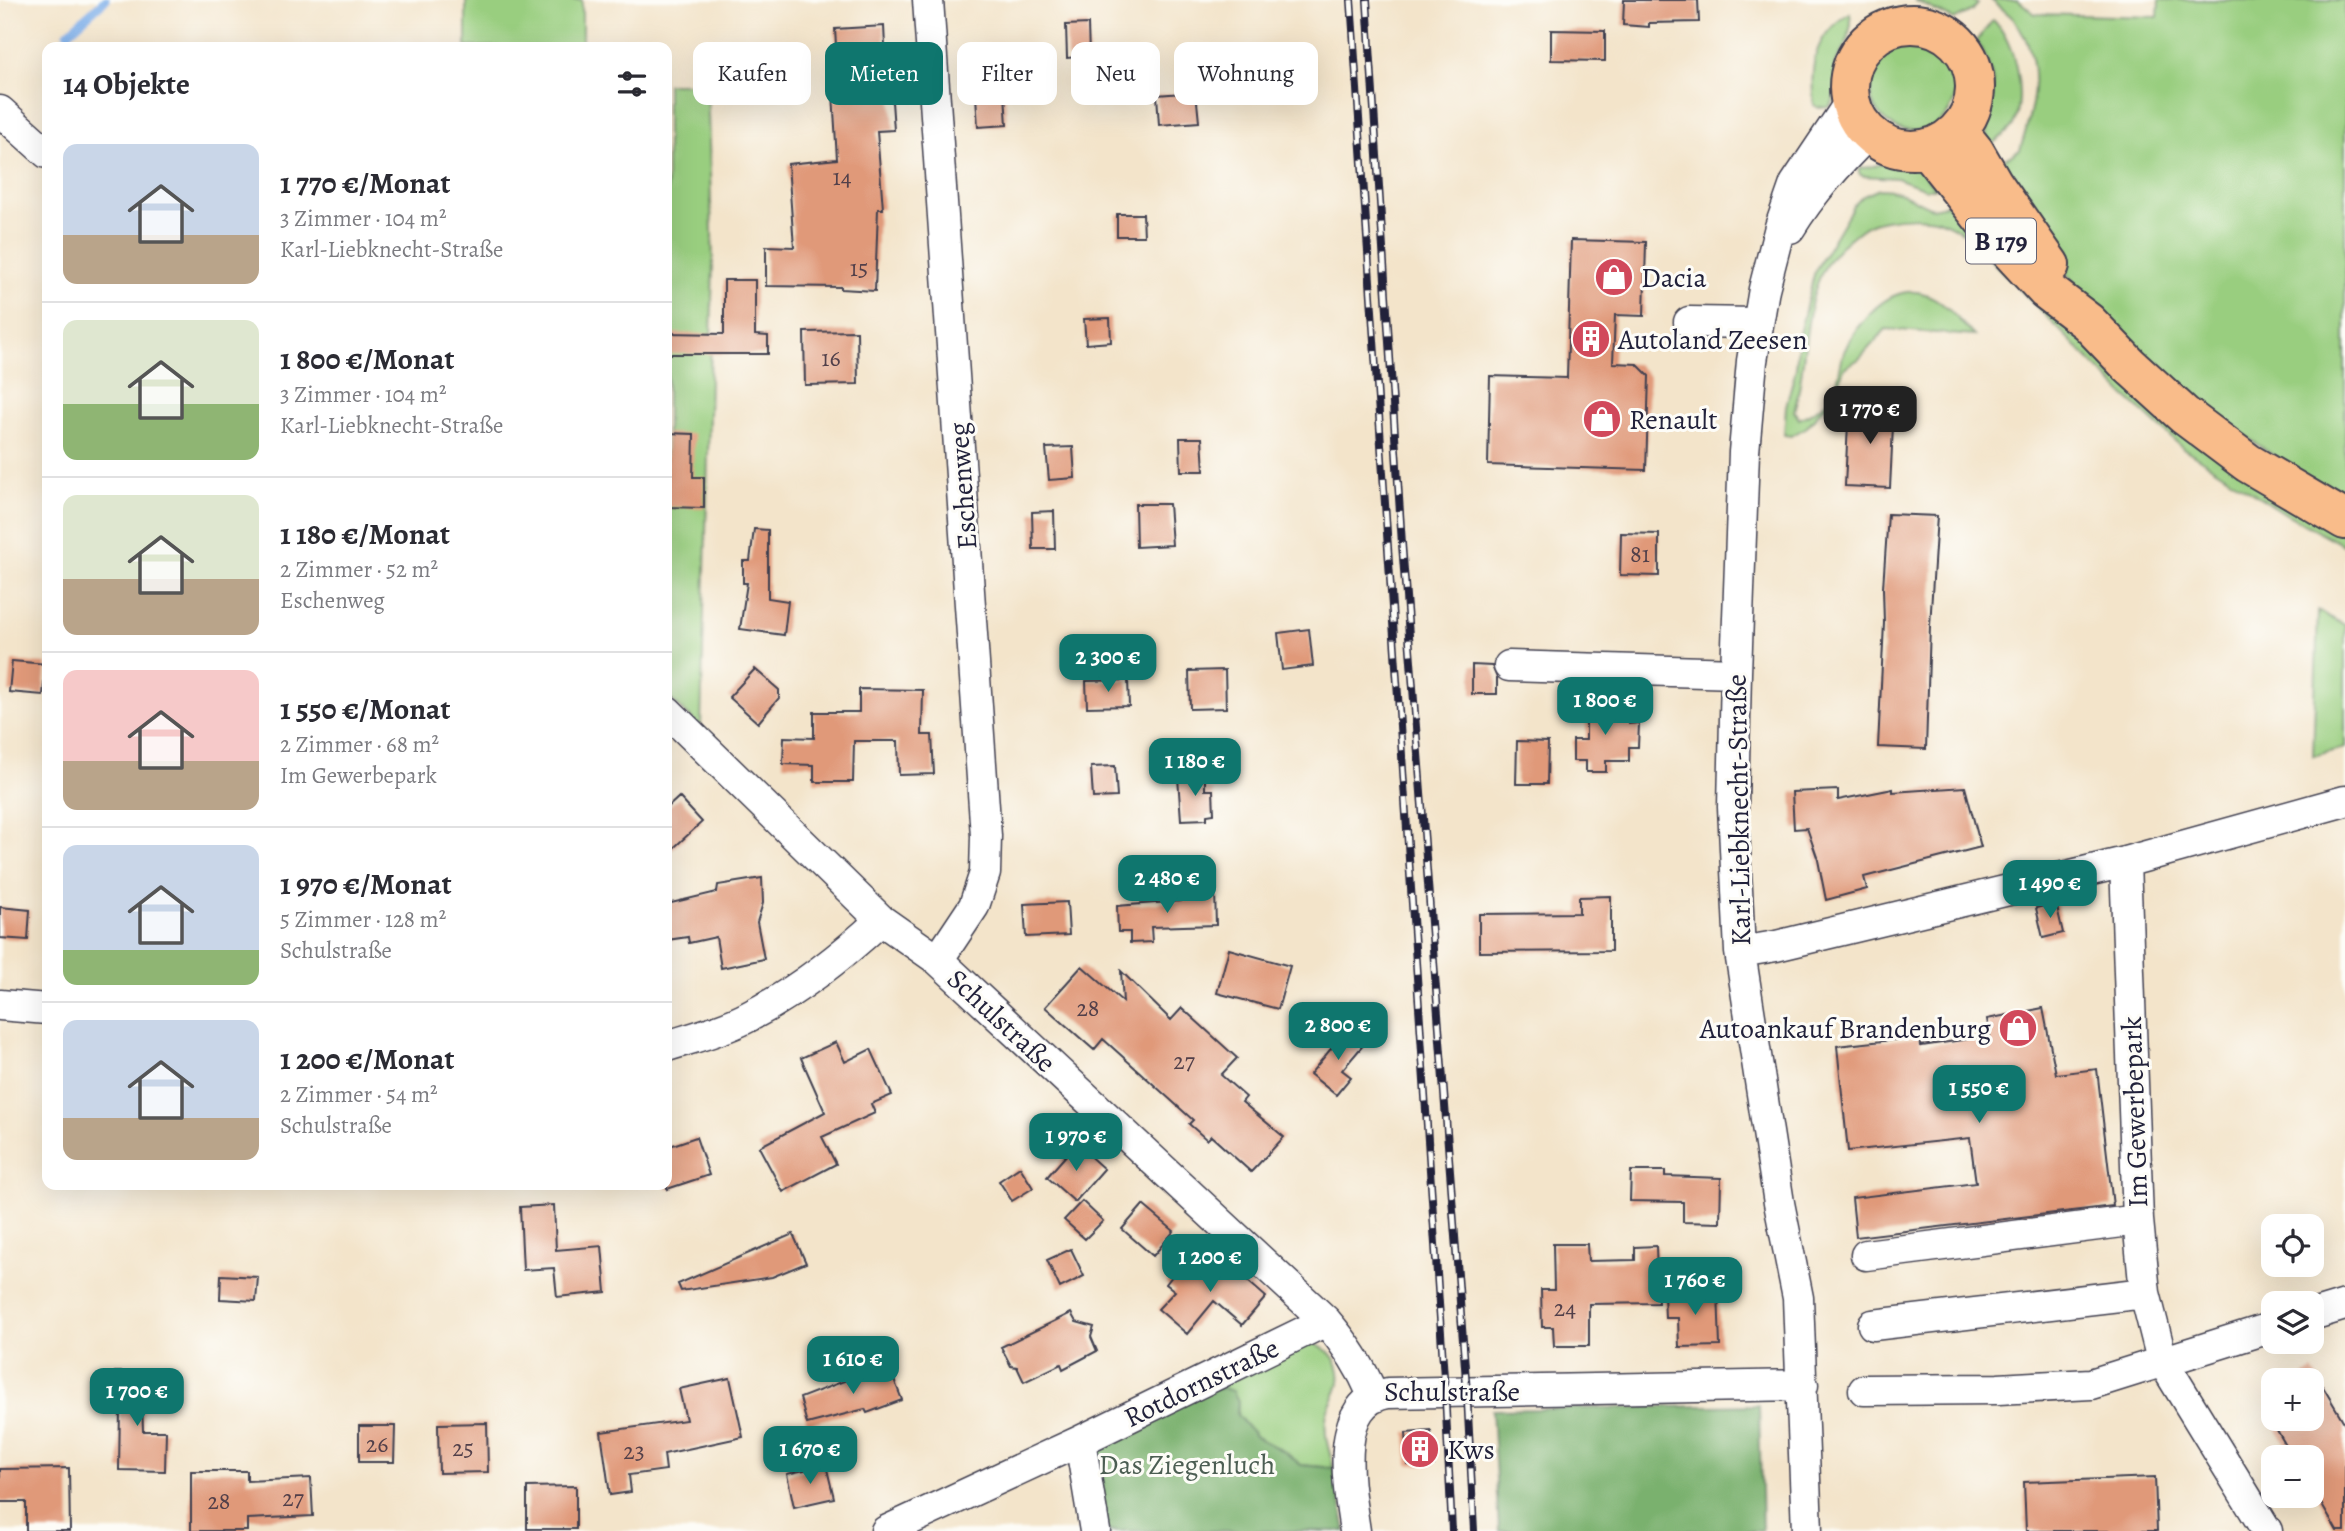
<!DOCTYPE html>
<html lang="de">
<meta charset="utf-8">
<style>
body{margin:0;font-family:Alegreya,serif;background:#f7f7f7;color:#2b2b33;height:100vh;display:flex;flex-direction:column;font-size:26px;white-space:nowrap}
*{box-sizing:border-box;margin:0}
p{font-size:23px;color:#7c7c81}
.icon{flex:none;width:38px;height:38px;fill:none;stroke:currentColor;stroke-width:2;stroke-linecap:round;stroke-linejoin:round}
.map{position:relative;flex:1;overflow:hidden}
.drawer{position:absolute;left:42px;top:42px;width:630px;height:1148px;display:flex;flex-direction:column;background:#fff;border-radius:14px;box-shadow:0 7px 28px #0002}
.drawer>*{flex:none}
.top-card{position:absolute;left:693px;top:42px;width:665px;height:63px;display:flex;gap:14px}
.fabs{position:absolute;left:2261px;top:1214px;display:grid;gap:14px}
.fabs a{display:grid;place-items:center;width:63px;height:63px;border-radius:14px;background:#fff;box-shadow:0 7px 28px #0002;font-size:35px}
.price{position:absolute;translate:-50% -60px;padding:0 16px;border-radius:14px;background:#0f766e;color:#fff;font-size:23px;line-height:46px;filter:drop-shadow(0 2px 4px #0008)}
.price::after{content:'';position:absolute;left:50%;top:42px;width:21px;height:16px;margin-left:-10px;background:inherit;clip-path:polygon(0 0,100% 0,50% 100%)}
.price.on{background:#222;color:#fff}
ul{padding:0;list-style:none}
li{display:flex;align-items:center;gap:21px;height:175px;padding:0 21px}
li+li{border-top:2px solid #e1e1e2}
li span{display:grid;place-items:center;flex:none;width:196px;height:140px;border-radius:14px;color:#555}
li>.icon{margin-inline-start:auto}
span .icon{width:84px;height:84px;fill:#fffc;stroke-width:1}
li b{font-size:30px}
h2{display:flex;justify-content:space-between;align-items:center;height:84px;padding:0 21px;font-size:30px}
.tag{padding:0 24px;border-radius:14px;background:#fff;box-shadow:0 7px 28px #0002;font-size:24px;line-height:63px}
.tag.on{background:#0f766e;color:#fff}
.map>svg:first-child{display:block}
.green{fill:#99ce7f;stroke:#5e785d;stroke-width:2}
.forest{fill:#7ab16e;stroke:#4e6a54;stroke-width:2}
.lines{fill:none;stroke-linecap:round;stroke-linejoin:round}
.stream{stroke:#7daee9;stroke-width:9}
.building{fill:#e09979}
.minor-casing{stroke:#413f50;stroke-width:33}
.major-casing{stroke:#413f50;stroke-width:42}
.minor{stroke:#fff;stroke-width:30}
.major{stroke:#f9bc8a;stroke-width:38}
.rail-casing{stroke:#22223b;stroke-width:8}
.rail{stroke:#fdfcf7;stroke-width:5;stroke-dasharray:16;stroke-linecap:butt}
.labels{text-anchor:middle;stroke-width:6;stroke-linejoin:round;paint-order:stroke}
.number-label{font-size:24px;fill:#52404a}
.shield{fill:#fdfcf7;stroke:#646373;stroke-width:2}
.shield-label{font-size:26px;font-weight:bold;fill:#22223b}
.poi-label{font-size:28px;fill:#22223b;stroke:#fdfcf7;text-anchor:start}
.street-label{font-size:28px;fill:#22223b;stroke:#fdfcf7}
.park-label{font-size:28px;fill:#4c5e53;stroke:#fdfcf7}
</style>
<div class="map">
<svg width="2345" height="1531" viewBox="0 0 2345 1531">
<rect width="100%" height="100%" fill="#fdfcf7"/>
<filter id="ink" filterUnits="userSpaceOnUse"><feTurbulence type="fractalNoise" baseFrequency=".0143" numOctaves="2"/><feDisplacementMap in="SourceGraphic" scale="14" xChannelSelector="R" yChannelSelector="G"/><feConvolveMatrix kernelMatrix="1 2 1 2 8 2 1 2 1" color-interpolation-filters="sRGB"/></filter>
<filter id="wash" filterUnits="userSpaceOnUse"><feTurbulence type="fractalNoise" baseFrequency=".00686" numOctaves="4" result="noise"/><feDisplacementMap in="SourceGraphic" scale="28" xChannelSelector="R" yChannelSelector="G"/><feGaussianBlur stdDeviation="1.57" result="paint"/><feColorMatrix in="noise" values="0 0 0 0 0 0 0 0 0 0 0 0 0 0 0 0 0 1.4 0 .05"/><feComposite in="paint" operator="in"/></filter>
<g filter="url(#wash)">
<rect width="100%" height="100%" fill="#f3e4ca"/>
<path class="green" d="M 466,0 L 582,0 L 582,47 L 466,47 Z
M 1914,0 L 1973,0 L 1978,4 L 1971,11 L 1954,20 Z
M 1991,0 L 2018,0 L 2035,14 L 2158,17 L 2159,0 L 2345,0 L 2345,497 C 2271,460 2203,407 2142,352 C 2119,330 2095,309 2075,284 C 2045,246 2021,205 1996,164 L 2020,150 C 2034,106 2045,63 2016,22 C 2010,14 1999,7 1991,0 Z
M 1850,13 L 1851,24 L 1847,42 L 1835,65 L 1837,70 L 1833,102 L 1829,107 L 1819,108 L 1814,105 C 1809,67 1814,34 1850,13 Z
M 1993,20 C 2015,40 2027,98 2013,125 C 2009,133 1995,141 1988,147 C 1985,131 1987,118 1991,104 C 1998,83 1987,58 1977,41 Z
M1870 88a43 43 0 1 1 86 0a43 43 0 1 1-86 0Z
M 667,84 L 707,84 L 713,262 L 701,727 L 667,696 Z
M 1887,163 L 1920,170 L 1935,188 L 1926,189 L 1897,178 L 1862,176 L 1859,173 L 1859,169 Z
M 1879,189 C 1903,189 1911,200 1932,208 L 1942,206 L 1952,199 L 2345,536 L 2345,546 L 2286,514 L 2183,448 L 2125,396 L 1963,232 C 1956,228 1947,223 1939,220 C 1924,216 1901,217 1885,220 C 1868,223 1862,228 1848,240 C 1797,280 1811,355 1794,411 L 1799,419 C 1810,414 1822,407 1830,398 C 1839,387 1839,365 1844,352 C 1856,323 1890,282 1925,294 C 1944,300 1960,322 1974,336 L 1886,329 L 1859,359 L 1844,368 L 1834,401 L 1822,409 L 1807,427 L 1791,436 L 1784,435 L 1786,406 L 1796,368 L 1799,334 L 1815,271 L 1853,206 L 1863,196 Z
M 2318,611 L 2345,625 L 2345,748 L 2313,756 Z
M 1310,1343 C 1329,1347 1342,1362 1339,1383 C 1337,1396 1327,1405 1326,1419 C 1324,1436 1329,1451 1334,1468 L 1301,1465 L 1285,1452 L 1256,1437 L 1237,1415 L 1238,1401 L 1210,1391 Z"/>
<path class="forest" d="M 1222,1388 L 1233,1391 L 1238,1401 L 1237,1415 L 1256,1437 L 1285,1452 L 1301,1465 L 1334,1468 L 1346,1531 L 1095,1531 L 1080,1441 L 1210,1391 Z
M 1759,1405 L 1762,1531 L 1499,1531 L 1492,1410 Z"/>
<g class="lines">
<path class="stream" d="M 68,33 L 105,0"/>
</g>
<g id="blocks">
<path class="building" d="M 1624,0 L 1698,0 L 1699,22 L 1649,23 L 1649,27 L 1623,25 Z
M 1088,24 L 1089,56 L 1067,58 L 1066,25 Z
M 884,26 L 887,88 L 891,87 L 894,130 L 877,131 L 883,209 L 878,209 L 875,291 L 841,289 L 841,287 L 766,286 L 766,246 L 794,247 L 788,164 L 837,159 L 831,61 L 837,61 L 835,29 Z
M 1551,30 L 1605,31 L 1605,61 L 1551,60 Z
M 1004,79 L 1007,125 L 978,127 L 975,80 Z
M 1196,92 L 1199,122 L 1159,125 L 1157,95 Z
M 1117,214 L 1143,214 L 1144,236 L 1117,236 Z
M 1571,240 L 1646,242 L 1644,316 L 1615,315 L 1613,363 L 1637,364 L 1649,376 L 1646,470 L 1488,465 L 1490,376 L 1567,378 Z
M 724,280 L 755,280 L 755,335 L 768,336 L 768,354 L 667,354 L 667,333 L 724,334 Z
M 1110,318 L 1111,342 L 1086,344 L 1084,319 Z
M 857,331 L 858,384 L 805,385 L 804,332 Z
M 1849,403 L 1894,405 L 1890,488 L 1845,486 Z
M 667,433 L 694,434 L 693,477 L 704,477 L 704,508 L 667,507 Z
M 1180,438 L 1202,438 L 1204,471 L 1181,471 Z
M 1073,447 L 1075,478 L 1049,480 L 1046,448 Z
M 1135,504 L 1169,504 L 1172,545 L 1136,547 Z
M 1054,511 L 1055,549 L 1033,549 L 1032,512 Z
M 1888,514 L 1937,516 L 1930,626 L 1926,749 L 1878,747 L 1884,623 L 1883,588 Z
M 754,529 L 768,530 L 768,598 L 788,601 L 784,635 L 740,629 L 747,583 L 743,583 L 743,561 L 750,561 Z
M 1621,533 L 1659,534 L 1659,576 L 1620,575 Z
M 1309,629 L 1313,666 L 1282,670 L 1278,633 Z
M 12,661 L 46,664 L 43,695 L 9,692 Z
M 1472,665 L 1492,666 L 1497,678 L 1497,694 L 1472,694 Z
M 755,669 L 779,690 L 779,698 L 758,723 L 729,697 Z
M 1225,670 L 1226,708 L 1190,709 L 1189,671 Z
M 1128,680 L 1129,706 L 1087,707 L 1086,681 Z
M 859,689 L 923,690 L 922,735 L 932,735 L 934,774 L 899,775 L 898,741 L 854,741 L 853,782 L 814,782 L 814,765 L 783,764 L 784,737 L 814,738 L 814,712 L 859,712 Z
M 1586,699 L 1607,700 L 1607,711 L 1629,711 L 1629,724 L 1639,723 L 1638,747 L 1629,747 L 1629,761 L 1606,761 L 1606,772 L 1586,772 L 1586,761 L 1573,761 L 1573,740 L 1586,740 Z
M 1517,741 L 1548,742 L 1547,784 L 1516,784 Z
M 1115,766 L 1117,797 L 1093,798 L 1091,767 Z
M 1205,775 L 1205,790 L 1213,790 L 1214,814 L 1207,815 L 1207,819 L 1181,820 L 1178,777 Z
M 1965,787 L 1981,847 L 1864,877 L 1867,889 L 1826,900 L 1818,860 L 1807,828 L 1794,829 L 1792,792 L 1838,790 L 1838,800 L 1893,789 L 1893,792 Z
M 679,797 L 702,822 L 667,854 L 667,808 Z
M 762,878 L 763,903 L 757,922 L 764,959 L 721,968 L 716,937 L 689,943 L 688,937 L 667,940 L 667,904 L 717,892 L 718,885 Z
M 1215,892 L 1216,925 L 1151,927 L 1152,942 L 1130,943 L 1130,932 L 1118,932 L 1117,906 L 1181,901 L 1181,893 Z
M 1611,896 L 1611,951 L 1479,952 L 1479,914 L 1579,913 L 1579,897 Z
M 1067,902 L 1069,935 L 1026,937 L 1024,904 Z
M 2056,903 L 2063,933 L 2043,938 L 2036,908 Z
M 0,907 L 30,910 L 28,940 L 0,938 Z
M 1229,949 L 1290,966 L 1278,1009 L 1217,993 Z
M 1082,966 L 1123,1002 L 1121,971 L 1171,1020 L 1182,1008 L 1237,1058 L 1221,1075 L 1246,1097 L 1242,1102 L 1284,1137 L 1251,1172 L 1211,1136 L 1207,1140 L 1189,1124 L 1193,1120 L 1103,1039 L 1094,1050 L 1045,1007 Z
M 2043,1008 L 2056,1074 L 2097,1069 L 2113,1206 L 1856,1237 L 1852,1198 L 1976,1183 L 1970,1138 L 1848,1151 L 1837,1046 L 1920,1037 L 1921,1046 L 1990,1036 L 1987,1019 Z
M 1348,1028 L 1365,1043 L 1342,1070 L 1351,1077 L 1336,1095 L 1310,1074 Z
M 836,1042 L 845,1062 L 871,1049 L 892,1095 L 871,1104 L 875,1113 L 822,1137 L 836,1164 L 783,1192 L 759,1147 L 825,1112 L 801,1058 Z
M 696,1137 L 709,1175 L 667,1189 L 667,1147 Z
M 1076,1144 L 1104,1169 L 1075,1202 L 1047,1177 Z
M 1020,1167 L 1033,1188 L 1012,1201 L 999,1181 Z
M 1631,1171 L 1665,1171 L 1665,1176 L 1721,1178 L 1720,1223 L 1683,1222 L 1683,1202 L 1630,1201 Z
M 1082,1201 L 1103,1221 L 1085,1239 L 1064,1220 Z
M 554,1205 L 556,1250 L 602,1246 L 606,1292 L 557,1297 L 554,1268 L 523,1270 L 520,1207 Z
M 1143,1205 L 1174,1231 L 1153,1256 L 1122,1229 Z
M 793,1234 L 806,1263 L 772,1277 L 681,1291 L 678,1284 Z
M 1553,1244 L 1587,1244 L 1588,1261 L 1635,1260 L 1635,1247 L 1656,1246 L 1658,1303 L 1589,1304 L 1589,1346 L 1554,1346 L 1553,1327 L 1542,1327 L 1541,1290 L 1554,1290 Z
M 1071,1249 L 1084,1276 L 1060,1288 L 1047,1260 Z
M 1216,1253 L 1266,1297 L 1242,1325 L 1214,1301 L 1187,1334 L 1158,1309 L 1175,1291 L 1166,1284 L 1180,1266 L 1194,1277 Z
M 221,1275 L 258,1277 L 256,1301 L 220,1299 Z
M 1718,1291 L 1720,1346 L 1679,1347 L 1678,1318 L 1665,1318 L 1664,1293 Z
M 1071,1313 L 1076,1322 L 1094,1327 L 1091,1337 L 1097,1351 L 1063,1369 L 1061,1364 L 1024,1382 L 1017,1367 L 1011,1366 L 1001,1347 Z
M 888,1364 L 902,1400 L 867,1413 L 865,1409 L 807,1424 L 800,1398 Z
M 2313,1370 L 2345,1424 L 2345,1531 L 2337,1531 L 2312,1488 L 2312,1458 L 2293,1458 L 2269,1416 L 2273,1397 L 2273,1419 L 2312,1419 L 2312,1381 L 2294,1381 Z
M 115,1372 L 141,1372 L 143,1431 L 166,1431 L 165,1471 L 119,1470 L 120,1408 L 116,1408 Z
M 730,1378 L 743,1437 L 664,1454 L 666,1470 L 629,1475 L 631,1492 L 610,1495 L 601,1432 L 686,1420 L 679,1389 Z
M 487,1423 L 488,1472 L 439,1473 L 438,1424 Z
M 359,1426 L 395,1426 L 394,1462 L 359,1462 Z
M 1431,1431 L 1434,1465 L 1408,1465 L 1406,1433 Z
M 826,1465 L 834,1498 L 794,1507 L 787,1474 Z
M 69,1468 L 70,1531 L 26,1531 L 26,1502 L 0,1502 L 0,1469 Z
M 191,1471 L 247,1471 L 247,1481 L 311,1478 L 313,1516 L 247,1519 L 247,1531 L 191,1531 Z
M 2155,1477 L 2157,1531 L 2026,1531 L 2024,1482 Z
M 576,1486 L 576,1529 L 527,1529 L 527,1487 Z"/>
</g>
</g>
<g filter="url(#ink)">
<use href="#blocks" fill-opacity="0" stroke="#413f50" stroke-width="2"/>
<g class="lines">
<g class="minor-casing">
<path id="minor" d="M 928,0 L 986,836 L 985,873 L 974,906 L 938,960
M 0,111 L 47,153
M 1790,228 C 1813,191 1838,164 1869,133
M 1689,322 L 1758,323
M 1509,666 L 1736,673
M 667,711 L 881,920 L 938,960 L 1326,1321 C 1346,1344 1361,1367 1373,1395
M 2125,862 L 2138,1220 L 2145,1293 L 2162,1360 L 2267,1531
M 1740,952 L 1776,946 L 2125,862 L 2345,801
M 0,1005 L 47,1009
M 667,1046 C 692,1038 720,1031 744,1019 C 794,994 840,958 881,920
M 1866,1255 L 2138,1220
M 2312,1315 L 2345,1305
M 1873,1325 L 2145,1293
M 1864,1390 L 1998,1389 L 2091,1384 L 2273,1327
M 1080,1441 L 1095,1531
M 886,1531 L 1080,1441 L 1326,1321
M 1355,1531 C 1349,1490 1331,1402 1388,1393 L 1803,1385
M 1807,1531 L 1798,1298 L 1779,1203 L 1740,952 L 1733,807 L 1736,673 L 1744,452 L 1752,361 L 1764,289 L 1780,227 L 1795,184 L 1850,102"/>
</g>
<g class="major-casing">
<path id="major" d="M1849 87a63 63 0 1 1 126 0a63 63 0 1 1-126 0Z
M 1958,131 L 1975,152 L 1993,183 L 2050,265
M 1927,149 L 1998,238 L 2046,290 L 2088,322 L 2129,365 L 2184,415 L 2248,463 L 2345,520"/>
</g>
<use href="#minor" class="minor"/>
<use href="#major" class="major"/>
<g class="rail-casing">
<path id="rail" d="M 1351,0 L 1445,1392 L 1452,1531
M 1367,0 L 1402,544 L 1467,1393 L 1474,1531"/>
</g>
<use href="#rail" class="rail"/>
</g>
</g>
<defs>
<g id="shop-disc" transform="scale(2.0125)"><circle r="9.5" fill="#d1495b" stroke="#fdfcf7"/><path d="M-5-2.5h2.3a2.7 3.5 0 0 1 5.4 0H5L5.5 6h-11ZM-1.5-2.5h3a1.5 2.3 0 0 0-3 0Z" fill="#fff"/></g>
<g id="building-disc" transform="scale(2.0125)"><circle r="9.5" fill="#d1495b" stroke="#fdfcf7"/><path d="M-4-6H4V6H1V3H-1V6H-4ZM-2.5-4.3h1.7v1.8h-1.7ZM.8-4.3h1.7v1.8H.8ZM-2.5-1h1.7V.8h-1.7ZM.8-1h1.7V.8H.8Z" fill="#fff"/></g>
</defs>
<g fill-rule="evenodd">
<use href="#shop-disc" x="1614" y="277"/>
<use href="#building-disc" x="1591" y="339"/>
<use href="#shop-disc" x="1602" y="419"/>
<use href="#shop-disc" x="2018" y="1028"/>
<use href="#building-disc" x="1420" y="1449"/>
</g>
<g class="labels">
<g class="number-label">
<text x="842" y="185">14</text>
<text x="859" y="276">15</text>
<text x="831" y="366">16</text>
<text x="1640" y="562">81</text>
<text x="1088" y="1016">28</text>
<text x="1184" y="1069">27</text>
<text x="1565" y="1316">24</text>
<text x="377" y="1452">26</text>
<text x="463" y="1456">25</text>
<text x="634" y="1459">23</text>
<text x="293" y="1506">27</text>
<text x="219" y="1509">28</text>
</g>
<rect class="shield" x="1966" y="218.5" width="70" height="45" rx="5"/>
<g class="shield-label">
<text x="2001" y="250">B 179</text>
</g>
<g class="poi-label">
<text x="1641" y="287">Dacia</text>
<text x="1618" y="349">Autoland Zeesen</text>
<text x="1629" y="429">Renault</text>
<text x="1991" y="1038" text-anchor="end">Autoankauf Brandenburg</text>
<text x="1447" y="1459">Kws</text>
</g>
<g class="street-label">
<text transform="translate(962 486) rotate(-94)" y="10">Eschenweg</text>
<text transform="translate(1738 810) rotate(-91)" y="10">Karl-Liebknecht-Straße</text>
<text transform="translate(1002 1020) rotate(43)" y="10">Schulstraße</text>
<text transform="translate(2134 1112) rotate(-92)" y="10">Im Gewerbepark</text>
<text transform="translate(1201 1382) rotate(-26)" y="10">Rotdornstraße</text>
<text x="1452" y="1401">Schulstraße</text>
</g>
<g class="park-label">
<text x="1187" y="1474">Das Ziegenluch</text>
</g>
</g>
</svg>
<div class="fabs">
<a><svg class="icon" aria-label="locate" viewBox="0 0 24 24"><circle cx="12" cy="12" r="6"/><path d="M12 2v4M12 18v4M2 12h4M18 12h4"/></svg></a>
<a><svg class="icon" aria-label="layers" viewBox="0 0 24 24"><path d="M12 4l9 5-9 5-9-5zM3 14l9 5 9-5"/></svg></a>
<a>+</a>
<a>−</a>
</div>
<b class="price on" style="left:1870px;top:446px">1 770 €</b>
<b class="price" style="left:1108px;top:694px">2 300 €</b>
<b class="price" style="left:1605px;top:737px">1 800 €</b>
<b class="price" style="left:1195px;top:798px">1 180 €</b>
<b class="price" style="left:1167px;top:915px">2 480 €</b>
<b class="price" style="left:2050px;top:920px">1 490 €</b>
<b class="price" style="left:1338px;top:1062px">2 800 €</b>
<b class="price" style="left:1979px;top:1125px">1 550 €</b>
<b class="price" style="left:1076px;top:1173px">1 970 €</b>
<b class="price" style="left:1210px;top:1294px">1 200 €</b>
<b class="price" style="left:1695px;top:1317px">1 760 €</b>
<b class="price" style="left:853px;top:1396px">1 610 €</b>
<b class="price" style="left:137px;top:1428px">1 700 €</b>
<b class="price" style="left:810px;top:1486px">1 670 €</b>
<div class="top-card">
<a class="tag">Kaufen</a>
<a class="tag on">Mieten</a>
<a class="tag">Filter</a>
<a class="tag">Neu</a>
<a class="tag">Wohnung</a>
</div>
<section class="drawer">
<h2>14 Objekte<svg class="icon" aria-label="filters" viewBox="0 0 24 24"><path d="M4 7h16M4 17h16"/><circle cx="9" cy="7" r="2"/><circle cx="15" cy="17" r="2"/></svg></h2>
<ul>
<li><span style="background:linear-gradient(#c9d6e8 65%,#b9a48a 0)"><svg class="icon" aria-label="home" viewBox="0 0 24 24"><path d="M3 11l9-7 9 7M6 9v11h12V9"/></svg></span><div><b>1 770 €/Monat</b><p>3 Zimmer · 104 m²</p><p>Karl-Liebknecht-Straße</p></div></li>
<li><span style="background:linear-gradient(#dfe7d0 60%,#8fb573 0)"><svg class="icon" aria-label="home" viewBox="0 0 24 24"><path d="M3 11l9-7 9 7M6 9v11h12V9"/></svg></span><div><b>1 800 €/Monat</b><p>3 Zimmer · 104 m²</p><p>Karl-Liebknecht-Straße</p></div></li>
<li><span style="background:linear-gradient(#dfe7d0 60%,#b9a48a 0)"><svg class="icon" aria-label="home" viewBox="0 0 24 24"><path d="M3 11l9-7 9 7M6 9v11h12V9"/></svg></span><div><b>1 180 €/Monat</b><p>2 Zimmer · 52 m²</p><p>Eschenweg</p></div></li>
<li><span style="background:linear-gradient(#f6c9c9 65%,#b9a48a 0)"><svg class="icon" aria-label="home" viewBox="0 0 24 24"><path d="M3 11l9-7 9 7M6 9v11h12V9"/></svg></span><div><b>1 550 €/Monat</b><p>2 Zimmer · 68 m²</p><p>Im Gewerbepark</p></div></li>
<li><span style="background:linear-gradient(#c9d6e8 75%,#8fb573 0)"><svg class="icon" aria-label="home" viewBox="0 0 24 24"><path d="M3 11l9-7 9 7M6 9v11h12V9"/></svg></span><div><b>1 970 €/Monat</b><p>5 Zimmer · 128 m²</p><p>Schulstraße</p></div></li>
<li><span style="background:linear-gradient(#c9d6e8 70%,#b9a48a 0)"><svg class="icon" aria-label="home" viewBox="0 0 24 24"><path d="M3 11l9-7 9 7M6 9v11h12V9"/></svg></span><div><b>1 200 €/Monat</b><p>2 Zimmer · 54 m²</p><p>Schulstraße</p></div></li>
</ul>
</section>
</div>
